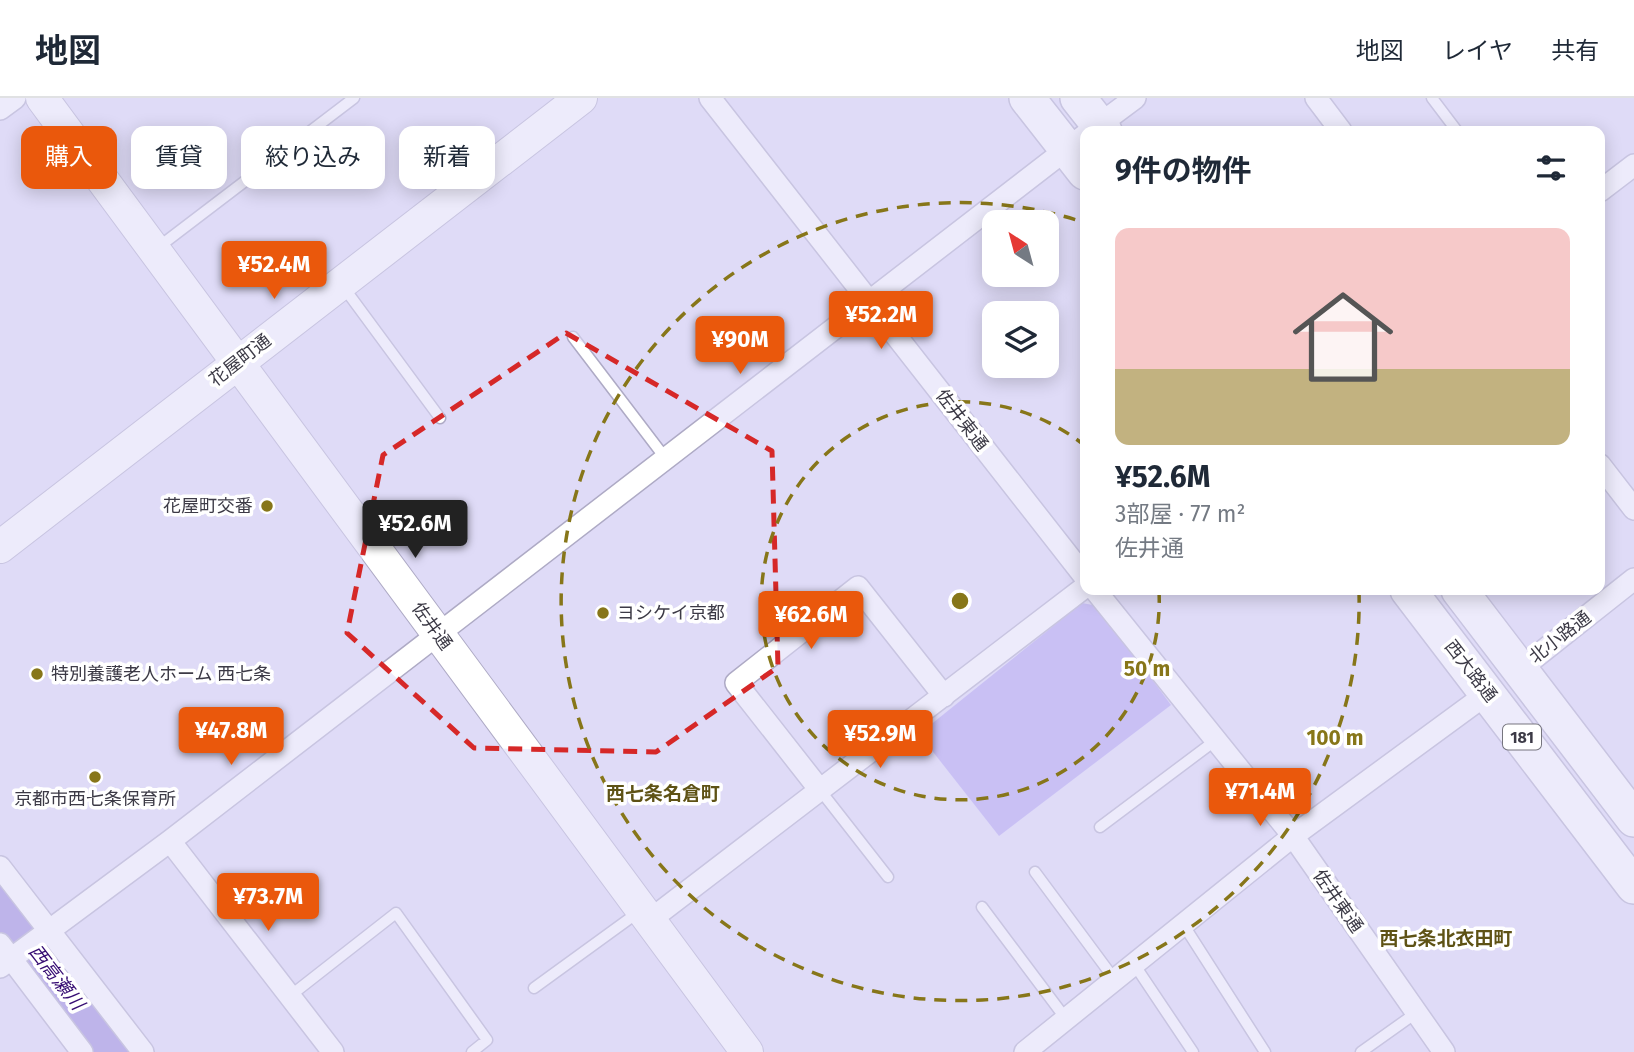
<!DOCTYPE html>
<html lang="ja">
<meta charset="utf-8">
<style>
body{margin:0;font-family:"Fira Sans","Noto Sans JP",sans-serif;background:#f2f2f3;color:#1f2937;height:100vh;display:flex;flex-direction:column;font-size:26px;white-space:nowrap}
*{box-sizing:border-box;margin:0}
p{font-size:23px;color:#747a83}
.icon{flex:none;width:38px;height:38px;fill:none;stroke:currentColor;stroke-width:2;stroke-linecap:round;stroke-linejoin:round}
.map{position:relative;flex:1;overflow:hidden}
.side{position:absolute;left:1080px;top:28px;width:525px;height:469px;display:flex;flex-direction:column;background:#fff;border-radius:14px;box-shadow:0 4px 18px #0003}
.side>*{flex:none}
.hud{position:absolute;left:21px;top:28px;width:665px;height:63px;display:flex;gap:14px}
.needle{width:46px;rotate:324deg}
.fabs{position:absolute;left:982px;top:112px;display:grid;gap:14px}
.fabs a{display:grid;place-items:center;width:77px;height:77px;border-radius:14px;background:#fff;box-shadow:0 4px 18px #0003;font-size:35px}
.price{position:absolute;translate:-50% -60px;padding:0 16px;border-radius:7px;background:#ea580c;color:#fff;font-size:23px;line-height:46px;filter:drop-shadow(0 2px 4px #0008)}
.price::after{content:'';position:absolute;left:50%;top:42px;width:21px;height:16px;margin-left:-10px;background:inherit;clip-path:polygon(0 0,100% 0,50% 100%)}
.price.selected{background:#222;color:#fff}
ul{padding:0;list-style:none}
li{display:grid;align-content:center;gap:14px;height:371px;padding:0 35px}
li+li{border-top:2px solid #e0e1e3}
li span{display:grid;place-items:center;height:217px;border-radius:14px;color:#555}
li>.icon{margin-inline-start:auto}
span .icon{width:126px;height:126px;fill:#fffc;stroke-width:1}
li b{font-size:30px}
h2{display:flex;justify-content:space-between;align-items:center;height:84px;padding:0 35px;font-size:30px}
.tag{padding:0 24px;border-radius:14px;background:#fff;box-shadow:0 4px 18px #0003;font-size:24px;line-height:63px}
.tag.selected{background:#ea580c;color:#fff}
header{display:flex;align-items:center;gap:42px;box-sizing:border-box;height:98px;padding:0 35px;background:#fff;border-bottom:2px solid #e0e1e3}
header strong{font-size:33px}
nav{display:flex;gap:38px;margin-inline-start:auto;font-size:24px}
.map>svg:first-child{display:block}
.green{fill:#b0a1f0}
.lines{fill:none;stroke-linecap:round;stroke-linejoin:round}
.river{stroke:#9785da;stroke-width:47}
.lane-casing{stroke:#aeaac5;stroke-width:13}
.street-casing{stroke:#aeaac5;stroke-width:24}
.secondary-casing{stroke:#aeaac5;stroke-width:34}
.primary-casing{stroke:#aeaac5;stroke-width:38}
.lane{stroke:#fff;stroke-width:10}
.street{stroke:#fff;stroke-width:21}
.secondary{stroke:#fff;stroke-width:32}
.primary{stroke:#fff;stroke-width:35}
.marked{fill:none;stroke:#d62828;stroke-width:5;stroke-dasharray:14 9;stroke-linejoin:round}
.ring{fill:none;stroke:#877619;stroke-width:3.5;stroke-dasharray:12 9}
.poi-dot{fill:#877619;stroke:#fff;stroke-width:2.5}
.labels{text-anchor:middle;stroke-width:7;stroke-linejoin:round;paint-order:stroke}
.shield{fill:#fff;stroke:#76757e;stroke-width:2}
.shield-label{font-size:16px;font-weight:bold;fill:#3c3a46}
.street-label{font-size:18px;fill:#3c3a46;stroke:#fff}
.poi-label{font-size:18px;fill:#3c3a46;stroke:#fff;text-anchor:start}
.neighbourhood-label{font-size:19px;font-weight:bold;fill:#5e5215;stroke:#fff}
.water-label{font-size:19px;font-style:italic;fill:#350b72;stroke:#fff}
.centre{fill:#877619;stroke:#fff;stroke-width:3.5}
.ring-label{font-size:21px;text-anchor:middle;font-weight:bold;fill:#877619;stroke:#fff;stroke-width:7;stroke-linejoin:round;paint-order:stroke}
</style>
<header>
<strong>地図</strong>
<nav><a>地図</a><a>レイヤ</a><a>共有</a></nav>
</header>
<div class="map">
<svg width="1634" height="954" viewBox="0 0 1634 954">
<rect width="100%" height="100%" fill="#dfdbf7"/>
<path class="green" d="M 1082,505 L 1098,508 L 1171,607 L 999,738 L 919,636 Z"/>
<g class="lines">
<path class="river" d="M 0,805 L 115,954"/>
<g class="lane-casing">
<path id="lane" d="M 1432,0 L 1457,33
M 156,151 L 354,0
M 342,187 L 440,320
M 573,239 L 666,361
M 820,692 L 888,779
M 1100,729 L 1216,642
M 1035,774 L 1115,882
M 982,809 L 1066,921
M 1183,826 L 1265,954
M 1134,866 L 1193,954
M 534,890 L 640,813
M 290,898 L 396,815 L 487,942 L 472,954
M 1361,954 L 1416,915"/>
</g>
<g class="street-casing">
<path id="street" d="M 710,0 L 1085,479
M 1316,0 L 1341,33
M 0,11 L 15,0
M 1092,32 L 1135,0
M 1600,93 L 1634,67
M 1600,367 L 1634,411
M 1095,492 L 1293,738 L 1444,954
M 1519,572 L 1634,481
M 820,692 L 736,585 L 858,489 L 944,598
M 170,743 L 333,954
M 0,769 L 143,954
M 650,822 L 1085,489
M 0,846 L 82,954
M 0,869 L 170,743 L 1085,37
M 1025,954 L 1293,738 L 1488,595"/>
</g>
<g class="secondary-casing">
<path id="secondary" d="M 42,0 L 747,954
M 0,449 L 581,0"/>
</g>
<g class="primary-casing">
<path id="primary" d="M 1027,0 L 1085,74
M 1078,0 L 1104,33
M 1408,492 L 1634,788
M 1459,492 L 1634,721"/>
</g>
<use href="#lane" class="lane"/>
<use href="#street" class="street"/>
<use href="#secondary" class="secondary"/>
<use href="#primary" class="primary"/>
</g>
<path d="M0 0H1634V954H0ZM 566,235 L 772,353 L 778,569 L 656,654 L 474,650 L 347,535 L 383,357 Z" fill="#dfdbf7" fill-opacity=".55" fill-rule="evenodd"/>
<path class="marked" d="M 566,235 L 772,353 L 778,569 L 656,654 L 474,650 L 347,535 L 383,357 Z"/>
<g class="ring">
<path d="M1159 493A199 199 0 1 1 1084 347"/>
<path d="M1359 493A399 399 0 1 1 1083 124"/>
</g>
<g class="poi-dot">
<circle cx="267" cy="408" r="7"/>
<circle cx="603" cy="515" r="7"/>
<circle cx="37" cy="576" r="7"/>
<circle cx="95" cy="679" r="7"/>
</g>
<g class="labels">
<rect class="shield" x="1503" y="626.5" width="38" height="25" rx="5"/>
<g class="shield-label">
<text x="1522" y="645">181</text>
</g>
<g class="street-label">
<text transform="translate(240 262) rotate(-38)" y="6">花屋町通</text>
<text transform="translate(962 322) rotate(52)" y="6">佐井東通</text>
<text transform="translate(432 528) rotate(54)" y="6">佐井通</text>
<text transform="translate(1560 539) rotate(-38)" y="6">北小路通</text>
<text transform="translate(1471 573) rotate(52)" y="6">西大路通</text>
<text transform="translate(1338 803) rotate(55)" y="6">佐井東通</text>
</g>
<g class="poi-label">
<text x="253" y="414" text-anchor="end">花屋町交番</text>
<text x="617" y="521">ヨシケイ京都</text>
<text x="51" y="582">特別養護老人ホーム 西七条</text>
<text x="95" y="707" text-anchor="middle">京都市西七条保育所</text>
</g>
<g class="neighbourhood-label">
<text x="663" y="702">西七条名倉町</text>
<text x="1446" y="847">西七条北衣田町</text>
</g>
<g class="water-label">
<text transform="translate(57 879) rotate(52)" y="7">西高瀬川</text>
</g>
</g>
<circle cx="960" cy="503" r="10" class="centre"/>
<g class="ring-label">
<text x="1147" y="578">50 m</text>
<text x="1335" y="647">100 m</text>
</g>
</svg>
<div class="fabs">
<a><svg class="needle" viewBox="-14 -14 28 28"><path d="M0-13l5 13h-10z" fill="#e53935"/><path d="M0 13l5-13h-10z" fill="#747a83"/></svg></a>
<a><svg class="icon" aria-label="layers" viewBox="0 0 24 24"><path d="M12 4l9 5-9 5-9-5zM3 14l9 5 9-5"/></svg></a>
</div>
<b class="price" style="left:274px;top:203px">¥52.4M</b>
<b class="price" style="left:881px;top:253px">¥52.2M</b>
<b class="price" style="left:740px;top:278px">¥90M</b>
<b class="price selected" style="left:415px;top:462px">¥52.6M</b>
<b class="price" style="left:811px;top:553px">¥62.6M</b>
<b class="price" style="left:231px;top:669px">¥47.8M</b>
<b class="price" style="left:880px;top:672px">¥52.9M</b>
<b class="price" style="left:1260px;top:730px">¥71.4M</b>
<b class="price" style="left:268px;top:835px">¥73.7M</b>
<div class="hud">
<a class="tag selected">購入</a>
<a class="tag">賃貸</a>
<a class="tag">絞り込み</a>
<a class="tag">新着</a>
</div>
<section class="side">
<h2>9件の物件<svg class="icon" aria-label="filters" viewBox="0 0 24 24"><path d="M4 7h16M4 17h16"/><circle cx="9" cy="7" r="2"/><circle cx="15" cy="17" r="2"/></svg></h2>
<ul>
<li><span style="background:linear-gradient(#f6c9c9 65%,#c2b280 0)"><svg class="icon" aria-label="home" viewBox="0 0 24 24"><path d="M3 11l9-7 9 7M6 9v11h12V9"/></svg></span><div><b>¥52.6M</b><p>3部屋 · 77 m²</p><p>佐井通</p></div></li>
</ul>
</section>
</div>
